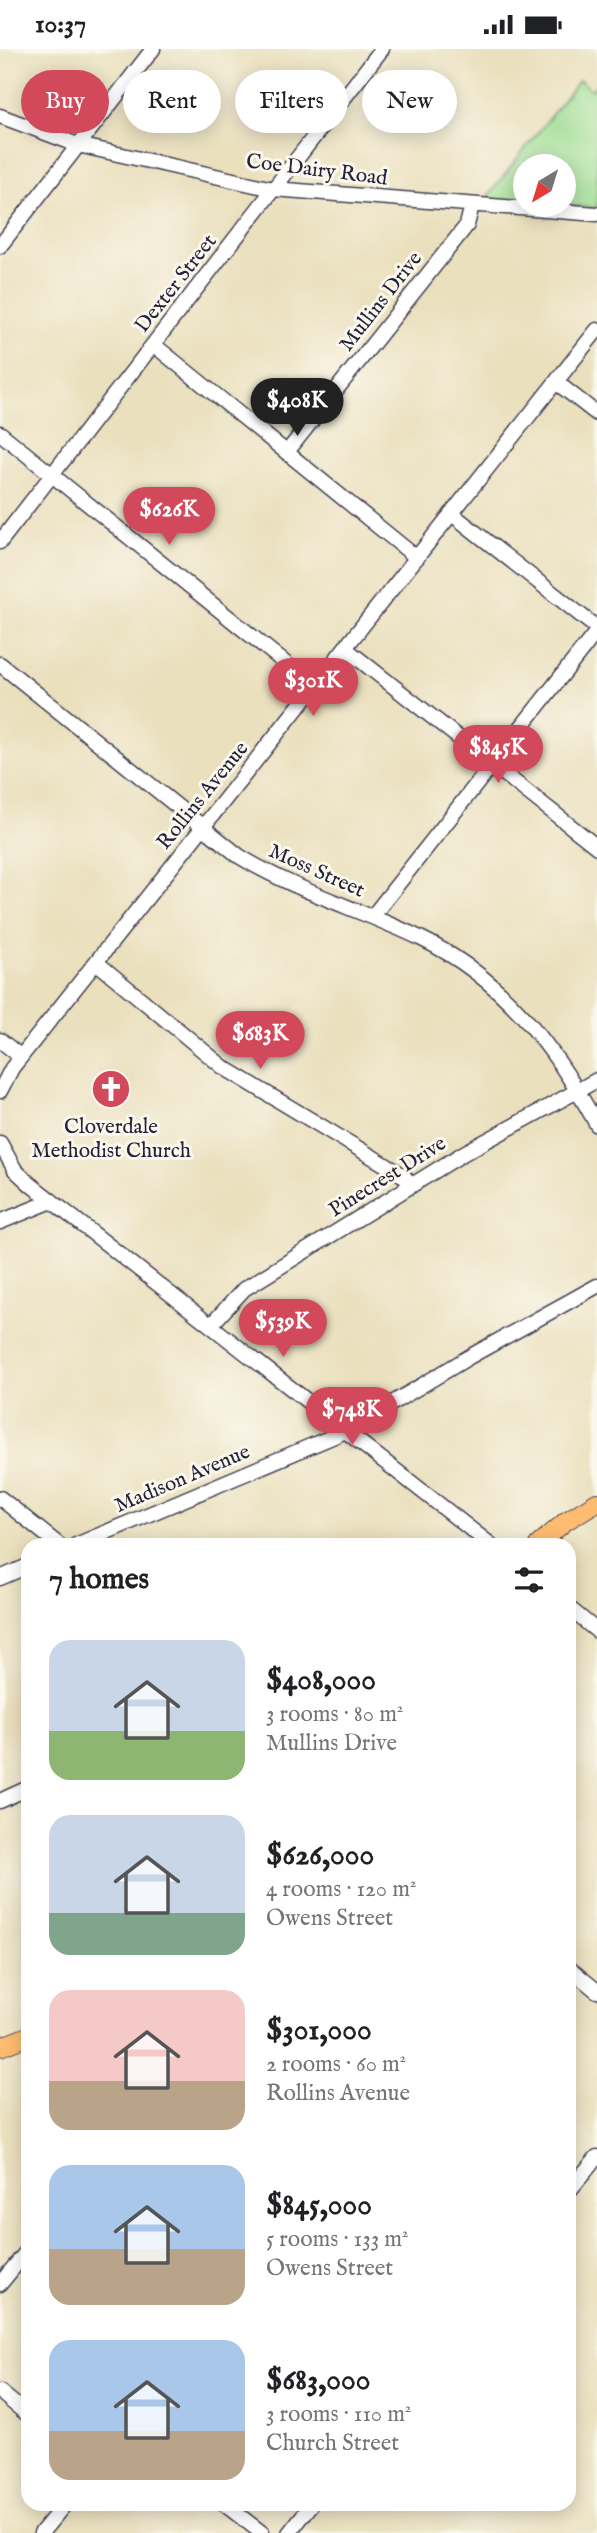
<!DOCTYPE html>
<meta charset="utf-8">
<style>
body{margin:0;font-family:"IM FELL English",serif;background:#f6f6f6;color:#202124;height:100vh;display:flex;flex-direction:column;font-size:26px;white-space:nowrap}
*{box-sizing:border-box;margin:0}
p{font-size:23px;color:#757577}
.icon{flex:none;width:38px;height:38px;fill:none;stroke:currentColor;stroke-width:2;stroke-linecap:round;stroke-linejoin:round}
.map{position:relative;flex:1;overflow:hidden}
.details{position:absolute;left:21px;top:1489px;width:555px;height:973px;display:flex;flex-direction:column;background:#fff;border-radius:21px;box-shadow:0 4px 18px #0003}
.details>*{flex:none}
.top-card{position:absolute;left:21px;top:21px;width:556px;height:63px;display:flex;gap:14px}
.needle{width:46px;rotate:218deg}
.controls{position:absolute;left:513px;top:105px;display:grid;gap:14px}
.controls a{display:grid;place-items:center;width:63px;height:63px;border-radius:50%;background:#fff;box-shadow:0 4px 18px #0003;font-size:35px}
.price{position:absolute;translate:-50% -60px;padding:0 16px;border-radius:24px;background:#d1495b;color:#fff;font-size:23px;line-height:46px;filter:drop-shadow(0 2px 4px #0008)}
.price::after{content:'';position:absolute;left:50%;top:42px;width:21px;height:16px;margin-left:-10px;background:inherit;clip-path:polygon(0 0,100% 0,50% 100%)}
.price.on{background:#222;color:#fff}
ul{padding:0;list-style:none}
li{display:flex;align-items:center;gap:21px;height:175px;padding:0 28px}
li span{display:grid;place-items:center;flex:none;width:196px;height:140px;border-radius:21px;color:#555}
li>.icon{margin-inline-start:auto}
span .icon{width:84px;height:84px;fill:#fffc;stroke-width:1}
li b{font-size:30px}
h2{display:flex;justify-content:space-between;align-items:center;height:84px;padding:0 28px;font-size:30px}
.pill{padding:0 24px;border-radius:32px;background:#fff;box-shadow:0 4px 18px #0003;font-size:24px;line-height:63px}
.pill.on{background:#d1495b;color:#fff}
.status{display:flex;justify-content:space-between;align-items:center;height:49px;padding:0 35px;background:#fff;direction:ltr}
.status svg{height:19px;fill:currentColor}
.map>svg:first-child{display:block}
.green{fill:#9ddd93;stroke:#608067;stroke-width:2}
.lines{fill:none;stroke-linecap:round;stroke-linejoin:round}
.minor-casing{stroke:#403e4f;stroke-width:17}
.major-casing{stroke:#403e4f;stroke-width:20}
.minor{stroke:#fff;stroke-width:14}
.major{stroke:#fdbc70;stroke-width:18}
.labels{text-anchor:middle;stroke-width:6;stroke-linejoin:round;paint-order:stroke}
.street-label{font-size:21px;fill:#22223b;stroke:#fbf7ec}
.poi-label{font-size:21px;fill:#22223b;stroke:#fbf7ec}
</style>
<div class="status"><b>10:37</b><svg viewBox="0 0 49 12"><path d="M0 12V9h3v3zM5 12V6h3v6zM10 12V3h3v9zM15 12V0h3v12zM26 1h20v11H26zM47 4h2v5h-2z"/></svg></div>
<div class="map">
<svg width="597" height="2484" viewBox="0 0 597 2484">
<rect width="100%" height="100%" fill="#fbf7ec"/>
<filter id="ink" filterUnits="userSpaceOnUse"><feTurbulence type="fractalNoise" baseFrequency=".0143" numOctaves="2"/><feDisplacementMap in="SourceGraphic" scale="14" xChannelSelector="R" yChannelSelector="G"/><feConvolveMatrix kernelMatrix="1 2 1 2 8 2 1 2 1" color-interpolation-filters="sRGB"/></filter>
<filter id="wash" filterUnits="userSpaceOnUse"><feTurbulence type="fractalNoise" baseFrequency=".00686" numOctaves="4" result="noise"/><feDisplacementMap in="SourceGraphic" scale="28" xChannelSelector="R" yChannelSelector="G"/><feGaussianBlur stdDeviation="1.57" result="paint"/><feColorMatrix in="noise" values="0 0 0 0 0 0 0 0 0 0 0 0 0 0 0 0 0 1.4 0 .05"/><feComposite in="paint" operator="in"/></filter>
<g filter="url(#wash)">
<rect width="100%" height="100%" fill="#eae0be"/>
<path class="green" d="M 579,31 L 592,41 L 597,34 L 597,159 L 564,156 L 564,117 L 525,117 L 525,153 L 486,150 Z"/>
</g>
<g filter="url(#ink)">
<g class="lines">
<g class="minor-casing">
<path id="minor" d="M 0,67 L 78,96 L 273,140 L 597,165
M 0,197 L 153,0
M 154,296 L 417,509
M 556,333 L 597,365
M 0,384 L 316,639
M 287,403 L 467,176 L 472,156
M 452,465 L 597,579
M 0,493 L 382,0
M 346,600 L 597,798
M 0,615 L 239,807 C 295,842 360,860 420,889 C 503,929 554,997 597,1076
M 372,868 L 597,582
M 96,913 L 223,1018 L 404,1127 L 411,1137
M 0,991 L 21,1008
M 0,1042 L 12,1019 L 597,281
M 0,1094 L 15,1121 L 30,1135 L 491,1496
M 0,1173 L 52,1152
M 211,1276 L 244,1240 L 464,1104 L 597,1031
M 0,1449 L 59,1496
M 76,1496 L 346,1382 L 469,1308 L 597,1237
M 0,1529 L 28,1517
M 569,1559 L 597,1582
M 0,1752 L 28,1739
M 569,1919 L 597,1942
M 569,2142 L 597,2108
M 0,2235 L 28,2201
M 0,2343 L 28,2366
M 224,2455 L 262,2484
M 41,2484 L 65,2455
M 289,2484 L 312,2455"/>
</g>
<g class="major-casing">
<path id="major" d="M 538,1496 L 566,1472 L 597,1453
M 0,1998 L 28,1987"/>
</g>
<use href="#minor" class="minor"/>
<use href="#major" class="major"/>
</g>
</g>
<defs>
<g id="church-disc" transform="scale(2.0125)"><circle r="9.5" fill="#d1495b" stroke="#fbf7ec"/><path d="M-1.2-6h2.4v3.5h3.3v2.4h-3.3V6h-2.4V-.1h-3.3v-2.4h3.3Z" fill="#fff"/></g>
</defs>
<g fill-rule="evenodd">
<use href="#church-disc" x="111" y="1040"/>
</g>
<g class="labels">
<g class="street-label">
<text transform="translate(317 120) rotate(7)" y="7">Coe Dairy Road</text>
<text transform="translate(175 234) rotate(-52)" y="7">Dexter Street</text>
<text transform="translate(380 252) rotate(-52)" y="7">Mullins Drive</text>
<text transform="translate(202 746) rotate(-51)" y="7">Rollins Avenue</text>
<text transform="translate(317 821) rotate(24)" y="7">Moss Street</text>
<text transform="translate(387 1127) rotate(-32)" y="7">Pinecrest Drive</text>
<text transform="translate(182 1429) rotate(-23)" y="7">Madison Avenue</text>
</g>
<g class="poi-label">
<text x="111" y="1084">Cloverdale<tspan x="111" dy="24">Methodist Church</tspan></text>
</g>
</g>
</svg>
<div class="controls">
<a><svg class="needle" viewBox="-14 -14 28 28"><path d="M0-13l5 13h-10z" fill="#e53935"/><path d="M0 13l5-13h-10z" fill="#757577"/></svg></a>
</div>
<b class="price on" style="left:297px;top:389px">$408K</b>
<b class="price" style="left:169px;top:498px">$626K</b>
<b class="price" style="left:313px;top:669px">$301K</b>
<b class="price" style="left:498px;top:736px">$845K</b>
<b class="price" style="left:260px;top:1022px">$683K</b>
<b class="price" style="left:283px;top:1310px">$539K</b>
<b class="price" style="left:352px;top:1398px">$748K</b>
<div class="top-card">
<a class="pill on">Buy</a>
<a class="pill">Rent</a>
<a class="pill">Filters</a>
<a class="pill">New</a>
</div>
<section class="details">
<h2>7 homes<svg class="icon" aria-label="filters" viewBox="0 0 24 24"><path d="M4 7h16M4 17h16"/><circle cx="9" cy="7" r="2"/><circle cx="15" cy="17" r="2"/></svg></h2>
<ul>
<li><span style="background:linear-gradient(#c9d6e8 65%,#8fb573 0)"><svg class="icon" aria-label="home" viewBox="0 0 24 24"><path d="M3 11l9-7 9 7M6 9v11h12V9"/></svg></span><div><b>$408,000</b><p>3 rooms · 80 m²</p><p>Mullins Drive</p></div></li>
<li><span style="background:linear-gradient(#c9d6e8 70%,#7fa58c 0)"><svg class="icon" aria-label="home" viewBox="0 0 24 24"><path d="M3 11l9-7 9 7M6 9v11h12V9"/></svg></span><div><b>$626,000</b><p>4 rooms · 120 m²</p><p>Owens Street</p></div></li>
<li><span style="background:linear-gradient(#f6c9c9 65%,#b9a48a 0)"><svg class="icon" aria-label="home" viewBox="0 0 24 24"><path d="M3 11l9-7 9 7M6 9v11h12V9"/></svg></span><div><b>$301,000</b><p>2 rooms · 60 m²</p><p>Rollins Avenue</p></div></li>
<li><span style="background:linear-gradient(#a9c7e8 60%,#b9a48a 0)"><svg class="icon" aria-label="home" viewBox="0 0 24 24"><path d="M3 11l9-7 9 7M6 9v11h12V9"/></svg></span><div><b>$845,000</b><p>5 rooms · 133 m²</p><p>Owens Street</p></div></li>
<li><span style="background:linear-gradient(#a9c7e8 65%,#b9a48a 0)"><svg class="icon" aria-label="home" viewBox="0 0 24 24"><path d="M3 11l9-7 9 7M6 9v11h12V9"/></svg></span><div><b>$683,000</b><p>3 rooms · 110 m²</p><p>Church Street</p></div></li>
</ul>
</section>
</div>
